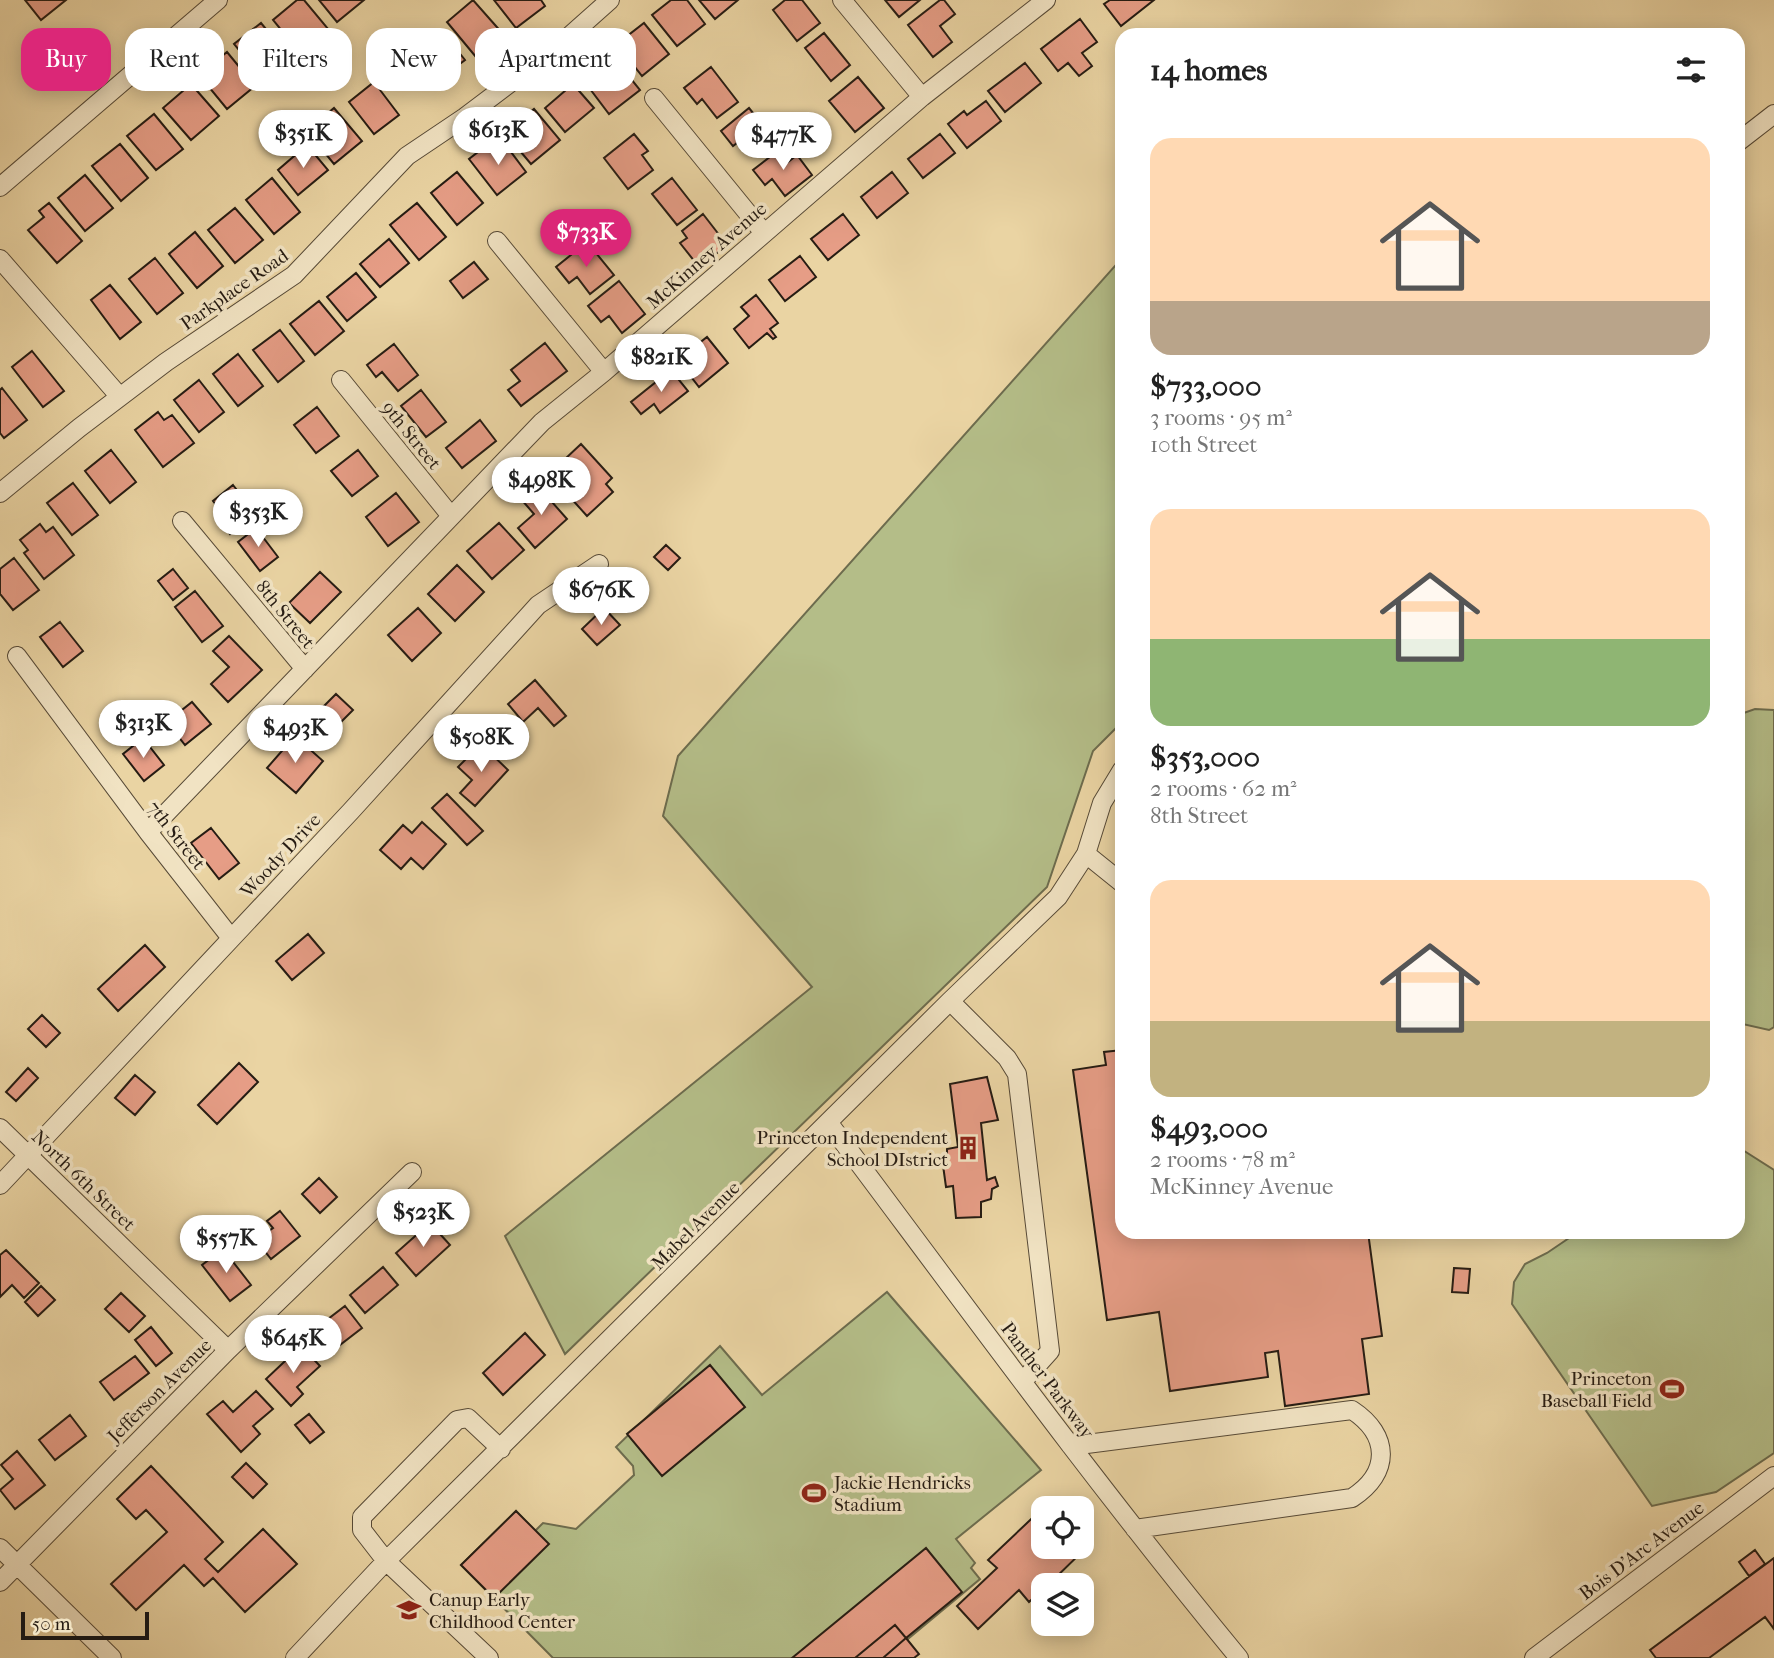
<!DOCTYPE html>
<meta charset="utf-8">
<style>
body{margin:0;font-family:"IM FELL French Canon",serif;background:#f2f2f2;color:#222;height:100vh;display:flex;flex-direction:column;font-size:26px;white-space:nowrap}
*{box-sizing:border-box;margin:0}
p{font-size:23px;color:#767676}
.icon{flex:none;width:38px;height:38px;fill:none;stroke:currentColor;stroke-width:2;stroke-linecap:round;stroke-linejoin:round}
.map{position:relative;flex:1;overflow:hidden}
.drawer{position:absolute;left:1115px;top:28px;width:630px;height:1211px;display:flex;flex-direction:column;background:#fff;border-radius:21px;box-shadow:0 4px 18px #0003}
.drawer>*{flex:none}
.guide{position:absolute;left:21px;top:28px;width:665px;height:63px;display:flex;gap:14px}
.buttons{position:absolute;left:1031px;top:1496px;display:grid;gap:14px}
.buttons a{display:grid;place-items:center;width:63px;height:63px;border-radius:14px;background:#fff;box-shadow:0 4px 18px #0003;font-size:35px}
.scale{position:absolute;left:21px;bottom:18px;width:128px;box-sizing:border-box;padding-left:7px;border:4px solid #261c13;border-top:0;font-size:19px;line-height:24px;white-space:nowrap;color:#261c13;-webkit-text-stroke:5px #f1e3c3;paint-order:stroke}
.price{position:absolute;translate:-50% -60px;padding:0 16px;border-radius:24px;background:#fff;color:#222;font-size:23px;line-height:46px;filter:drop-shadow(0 2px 4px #0008)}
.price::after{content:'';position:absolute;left:50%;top:42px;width:21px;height:16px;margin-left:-10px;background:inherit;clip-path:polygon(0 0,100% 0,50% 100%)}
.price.selected{background:#db2777;color:#fff}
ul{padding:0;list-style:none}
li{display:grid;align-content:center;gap:14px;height:371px;padding:0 35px}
li span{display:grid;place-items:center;height:217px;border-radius:21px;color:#555}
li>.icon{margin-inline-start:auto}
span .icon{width:126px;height:126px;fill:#fffc;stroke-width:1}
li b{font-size:30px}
h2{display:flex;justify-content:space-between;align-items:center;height:84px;padding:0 35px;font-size:30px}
.chip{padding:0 24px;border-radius:21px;background:#fff;box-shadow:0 4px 18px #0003;font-size:24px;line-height:63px}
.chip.selected{background:#db2777;color:#fff}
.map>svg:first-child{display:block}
.green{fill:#b4bd88;stroke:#6d6c4e;stroke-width:2}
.building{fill:#e69d86;stroke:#261c13;stroke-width:2}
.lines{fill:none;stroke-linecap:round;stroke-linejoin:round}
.minor-casing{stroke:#574a37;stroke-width:20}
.minor{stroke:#f1e3c3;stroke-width:18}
.labels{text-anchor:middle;stroke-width:7;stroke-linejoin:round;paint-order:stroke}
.street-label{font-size:19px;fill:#261c13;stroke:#f1e3c3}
.poi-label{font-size:19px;fill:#261c13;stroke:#f1e3c3;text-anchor:end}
</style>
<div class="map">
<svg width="1774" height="1658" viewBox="0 0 1774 1658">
<rect width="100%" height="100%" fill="#ead4a3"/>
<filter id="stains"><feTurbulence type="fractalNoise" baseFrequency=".00286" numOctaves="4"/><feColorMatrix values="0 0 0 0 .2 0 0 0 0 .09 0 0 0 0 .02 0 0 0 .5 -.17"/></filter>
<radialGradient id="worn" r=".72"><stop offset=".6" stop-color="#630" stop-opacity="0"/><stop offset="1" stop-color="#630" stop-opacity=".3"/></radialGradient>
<path class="green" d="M 1122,258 L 1122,722 L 1093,751 L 1047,887 L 565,1354 L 505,1236 L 812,987 L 663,816 L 678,756 Z
M 1755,709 L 1774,710 L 1774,1027 L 1769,1030 L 1738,1023 L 1738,715 Z
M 1738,1147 L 1774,1170 L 1774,1453 L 1716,1492 L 1652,1506 L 1512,1304 L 1514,1282 L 1525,1264 L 1547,1253 L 1578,1232 L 1738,1232 Z
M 887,1292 L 1041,1470 L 956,1539 L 975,1563 L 971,1568 L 980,1579 L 885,1658 L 553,1658 L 461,1565 L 516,1511 L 535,1531 L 543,1523 L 576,1529 L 634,1475 L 633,1466 L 616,1447 L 720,1346 L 762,1395 Z"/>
<path class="building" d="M 25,0 L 66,0 L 41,20 Z
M 297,0 L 304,0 L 329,30 L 300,53 L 273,20 Z
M 319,0 L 364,0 L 337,22 Z
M 473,0 L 503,34 L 476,57 L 447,22 Z
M 494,0 L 541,0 L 545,6 L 516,28 Z
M 671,0 L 687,0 L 705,24 L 677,46 L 652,15 Z
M 699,0 L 738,0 L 715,19 Z
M 785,0 L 802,0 L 820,23 L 797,41 L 773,10 Z
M 885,0 L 920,0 L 899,17 Z
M 940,0 L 944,0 L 955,14 L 940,26 L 952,42 L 933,57 L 908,25 Z
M 1110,0 L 1154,0 L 1121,26 L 1104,4 Z
M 1080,19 L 1097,42 L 1082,53 L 1092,66 L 1079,76 L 1068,63 L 1058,71 L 1041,49 Z
M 261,23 L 289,57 L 262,78 L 234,44 Z
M 644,23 L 669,54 L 642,76 L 617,44 Z
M 442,31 L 465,60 L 434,83 L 412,55 Z
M 824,33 L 850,65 L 831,81 L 805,48 Z
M 227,52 L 255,86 L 227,109 L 199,75 Z
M 611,54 L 640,90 L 609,114 L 581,77 Z
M 1025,63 L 1041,83 L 1005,112 L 988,91 Z
M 711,67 L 738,102 L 717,118 L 702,99 L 697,104 L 684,88 Z
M 858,77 L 884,108 L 855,132 L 829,101 Z
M 374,82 L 399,115 L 374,134 L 349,102 Z
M 191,84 L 219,116 L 191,140 L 163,108 Z
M 573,84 L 594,108 L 565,132 L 545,108 Z
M 986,101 L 1001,121 L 967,148 L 948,124 L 964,111 L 967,115 Z
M 334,108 L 362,141 L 334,164 L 307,131 Z
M 749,108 L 774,139 L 755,154 L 742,139 L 733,146 L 721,131 Z
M 534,109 L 560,140 L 531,164 L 505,133 Z
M 154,114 L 183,149 L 156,170 L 127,136 Z
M 634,134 L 648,151 L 642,155 L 653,170 L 628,189 L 604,158 Z
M 940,134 L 955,153 L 923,178 L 908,159 Z
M 491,142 L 497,150 L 505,144 L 526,172 L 497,195 L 469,159 Z
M 120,144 L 148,178 L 121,201 L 92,166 Z
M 307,145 L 328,170 L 298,195 L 278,170 Z
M 779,150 L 788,162 L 797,155 L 812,175 L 785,196 L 772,179 L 765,185 L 753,170 Z
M 457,172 L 483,203 L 457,225 L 431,193 Z
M 892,172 L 908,193 L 877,218 L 861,197 Z
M 85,175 L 113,208 L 85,231 L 58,198 Z
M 272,178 L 300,212 L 274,234 L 246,200 Z
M 672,178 L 697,210 L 677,225 L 652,194 Z
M 49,203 L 82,241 L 57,263 L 28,230 L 44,217 L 39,211 Z
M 417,203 L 446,237 L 419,260 L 390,225 Z
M 235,208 L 263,240 L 235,263 L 208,230 Z
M 703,214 L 727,245 L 699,267 L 680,243 L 687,238 L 682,231 Z
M 843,214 L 859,235 L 828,260 L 811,239 Z
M 195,232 L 223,266 L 197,288 L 169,254 Z
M 389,239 L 409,263 L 380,287 L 360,264 Z
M 587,242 L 614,275 L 590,294 L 577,277 L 569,283 L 556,267 Z
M 800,256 L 816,277 L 785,301 L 769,280 Z
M 155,258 L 183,293 L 157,314 L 129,279 Z
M 474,262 L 488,279 L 463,298 L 450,281 Z
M 356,273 L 376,297 L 347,321 L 327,297 Z
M 619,281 L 645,314 L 622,333 L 609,316 L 601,322 L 588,306 Z
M 110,285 L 141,322 L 120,339 L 91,300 Z
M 756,295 L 778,323 L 770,329 L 776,337 L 773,339 L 767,333 L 749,348 L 734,329 L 749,316 L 741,307 Z
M 319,301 L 344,331 L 315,355 L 290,324 Z
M 280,330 L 304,361 L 278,382 L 253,350 Z
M 707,337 L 728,363 L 699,387 L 678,360 Z
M 545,343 L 567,371 L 521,406 L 508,390 L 520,381 L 511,370 Z
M 394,344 L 418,375 L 398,391 L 382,372 L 376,377 L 367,365 Z
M 32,351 L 64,391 L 43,407 L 12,367 Z
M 238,354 L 263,386 L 238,406 L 213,374 Z
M 671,370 L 688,391 L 660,413 L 654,404 L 641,414 L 631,402 Z
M 199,380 L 224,412 L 199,432 L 174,400 Z
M 2,388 L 27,420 L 4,438 L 0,433 L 0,390 Z
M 421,390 L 446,422 L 426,437 L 401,406 Z
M 317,407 L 339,436 L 316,453 L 294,425 Z
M 158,412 L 164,420 L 172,415 L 194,443 L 163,467 L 135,430 Z
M 480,420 L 496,441 L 462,468 L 446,448 Z
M 581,444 L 612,478 L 606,484 L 613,492 L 587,516 L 560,486 L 577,472 L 565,459 Z
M 111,450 L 136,482 L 110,503 L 85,471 Z
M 358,450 L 378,476 L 352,496 L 331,471 Z
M 73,483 L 98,515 L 72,535 L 47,503 Z
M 233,485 L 255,513 L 230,534 L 219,519 L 224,515 L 213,501 Z
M 537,485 L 567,519 L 535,548 L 518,528 L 534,514 L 521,499 Z
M 396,493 L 419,522 L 388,546 L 366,517 Z
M 499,523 L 524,550 L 492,579 L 467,551 Z
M 40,524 L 46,532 L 53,527 L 74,555 L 44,579 L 24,553 L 28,550 L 20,540 Z
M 256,528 L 278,557 L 260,571 L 238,542 Z
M 666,545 L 680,558 L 668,570 L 654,557 Z
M 14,558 L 39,590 L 13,610 L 0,594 L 0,569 Z
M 457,565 L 484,592 L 455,621 L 428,594 Z
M 173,569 L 188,588 L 173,600 L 158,581 Z
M 320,572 L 341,592 L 310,623 L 289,603 Z
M 195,591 L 223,626 L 202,642 L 175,607 Z
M 418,608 L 441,633 L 412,661 L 388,635 Z
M 604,608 L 620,625 L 597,645 L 582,629 Z
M 60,622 L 83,651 L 63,667 L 40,637 Z
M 229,636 L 262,670 L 228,702 L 211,684 L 229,667 L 213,651 Z
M 535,680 L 566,716 L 554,726 L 538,708 L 523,722 L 508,704 Z
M 336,694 L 353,710 L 326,737 L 309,721 Z
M 192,702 L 211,724 L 185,745 L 167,722 Z
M 122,714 L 129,724 L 111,738 L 104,728 Z
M 295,736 L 323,761 L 296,793 L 267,768 Z
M 143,738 L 164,765 L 144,781 L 123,754 Z
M 481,744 L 508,770 L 475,806 L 460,793 L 472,780 L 458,767 Z
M 447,794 L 483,831 L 467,845 L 432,808 Z
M 422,822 L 446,844 L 423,869 L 411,858 L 401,869 L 380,850 L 403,825 L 412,833 Z
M 211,828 L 239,863 L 219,879 L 191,843 Z
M 308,934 L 324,953 L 292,980 L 276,961 Z
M 145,945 L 165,967 L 118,1011 L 98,989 Z
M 42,1015 L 60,1033 L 46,1047 L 28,1029 Z
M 1122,1050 L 1122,1232 L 1368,1232 L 1382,1336 L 1362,1339 L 1369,1394 L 1285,1406 L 1278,1351 L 1265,1353 L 1268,1377 L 1170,1391 L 1159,1312 L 1107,1320 L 1073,1070 L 1106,1065 L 1104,1052 Z
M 239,1063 L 258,1082 L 217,1124 L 198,1105 Z
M 28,1068 L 38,1078 L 16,1101 L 6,1092 Z
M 135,1075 L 155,1092 L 135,1115 L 115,1098 Z
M 987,1077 L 998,1120 L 981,1123 L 987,1180 L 995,1177 L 998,1186 L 992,1189 L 991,1199 L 981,1202 L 981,1217 L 956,1218 L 953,1186 L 946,1187 L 942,1158 L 947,1157 L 947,1149 L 958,1147 L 950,1084 Z
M 319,1178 L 337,1197 L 320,1213 L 302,1194 Z
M 280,1211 L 300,1236 L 271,1259 L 256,1240 L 273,1228 L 267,1221 Z
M 430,1223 L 450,1245 L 416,1276 L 396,1253 Z
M 223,1249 L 251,1285 L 230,1301 L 202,1265 Z
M 6,1250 L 39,1283 L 24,1298 L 12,1285 L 0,1297 L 0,1255 Z
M 383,1267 L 398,1285 L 365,1313 L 350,1295 Z
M 1454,1268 L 1470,1269 L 1468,1293 L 1452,1292 Z
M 41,1286 L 55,1300 L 38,1316 L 25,1302 Z
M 121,1293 L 145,1316 L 129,1332 L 105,1309 Z
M 345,1306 L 362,1328 L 323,1358 L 306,1336 Z
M 151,1327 L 172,1353 L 156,1366 L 135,1340 Z
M 525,1333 L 545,1355 L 503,1395 L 483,1373 Z
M 301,1346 L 320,1366 L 297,1387 L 303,1394 L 291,1406 L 266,1379 Z
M 135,1356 L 149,1373 L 114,1400 L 100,1382 Z
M 710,1365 L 745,1407 L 662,1476 L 627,1434 Z
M 256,1391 L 273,1409 L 253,1426 L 260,1434 L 241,1452 L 207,1414 L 223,1401 L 233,1412 Z
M 309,1414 L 324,1432 L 310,1443 L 295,1425 Z
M 70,1415 L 86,1436 L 55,1460 L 39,1440 Z
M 17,1451 L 45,1485 L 15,1509 L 0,1490 L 13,1479 L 1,1465 Z
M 246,1463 L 267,1484 L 253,1498 L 232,1477 Z
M 151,1466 L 223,1542 L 205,1559 L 218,1572 L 263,1529 L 297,1564 L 245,1612 L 213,1578 L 204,1586 L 184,1565 L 136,1610 L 111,1584 L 167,1532 L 146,1510 L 136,1519 L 117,1499 Z
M 1046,1505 L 1049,1508 L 1043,1508 L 1043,1547 L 1082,1547 L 1082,1543 L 1086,1548 L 1047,1586 L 1043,1586 L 1043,1589 L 1029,1602 L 1019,1590 L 978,1629 L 957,1606 L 997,1568 L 988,1560 Z
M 516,1511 L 549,1544 L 494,1598 L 461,1565 Z
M 926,1548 L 962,1592 L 906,1638 L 895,1625 L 855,1658 L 792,1658 Z
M 1755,1550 L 1765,1564 L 1749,1576 L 1739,1562 Z
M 1774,1558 L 1774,1629 L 1765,1617 L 1709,1658 L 1656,1658 L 1650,1650 Z
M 895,1625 L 906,1638 L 883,1658 L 855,1658 Z
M 906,1638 L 919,1654 L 914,1658 L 883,1658 Z"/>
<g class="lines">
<g class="minor-casing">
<path id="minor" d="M 842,0 L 922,97
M 654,98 L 764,233
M 1738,142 L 1774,114
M 0,187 L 218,0
M 497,241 L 604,372
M 0,259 L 120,397
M 341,380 L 451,516
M 0,493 L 79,428 L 166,362 L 294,275 L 407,156 L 465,117 L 555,49 L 610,0
M 182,521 L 305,669
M 17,656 L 148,832 L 231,938
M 148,832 L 542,422 L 604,372 L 922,97 L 1046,0
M 1086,854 L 1122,883
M 950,1001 L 1007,1058 L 1017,1074 L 1050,1351 L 1023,1381
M 828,1122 C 963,1302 1096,1485 1239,1658
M 0,1128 L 228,1350
M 0,1185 L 351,811 L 538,605 L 599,564
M 1071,1446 L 1352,1410 C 1390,1435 1391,1473 1352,1498 L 1135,1529
M 0,1548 L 112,1658
M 0,1582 L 228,1350 L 412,1172
M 295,1658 L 386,1561 L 950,1001 L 1058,897 L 1086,854 L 1102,803 L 1122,770
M 489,1658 L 386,1561 L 362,1530 L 362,1517 L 457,1420 L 468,1418 L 501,1449
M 1534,1658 L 1774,1476"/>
</g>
<use href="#minor" class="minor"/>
</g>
<defs>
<g id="building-bare" transform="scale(1.89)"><path d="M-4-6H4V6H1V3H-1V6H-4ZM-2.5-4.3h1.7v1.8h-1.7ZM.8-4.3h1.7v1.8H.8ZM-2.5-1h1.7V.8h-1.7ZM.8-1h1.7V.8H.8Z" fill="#8f2418" stroke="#f1e3c3" stroke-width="2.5" paint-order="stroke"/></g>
<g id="stadium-bare" transform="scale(1.89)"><path d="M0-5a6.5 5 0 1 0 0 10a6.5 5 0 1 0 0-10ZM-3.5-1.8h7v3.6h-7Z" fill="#8f2418" stroke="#f1e3c3" stroke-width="2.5" paint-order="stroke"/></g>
<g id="school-bare" transform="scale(1.89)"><path d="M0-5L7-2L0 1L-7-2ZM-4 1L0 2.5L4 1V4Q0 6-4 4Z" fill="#8f2418" stroke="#f1e3c3" stroke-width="2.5" paint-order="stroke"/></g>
</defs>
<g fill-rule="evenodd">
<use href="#building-bare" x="968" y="1148"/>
<use href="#stadium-bare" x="1672" y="1389"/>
<use href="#stadium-bare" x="814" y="1493"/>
<use href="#school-bare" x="409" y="1610"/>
</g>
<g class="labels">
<g class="street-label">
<text transform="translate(706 255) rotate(-41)" y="7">McKinney Avenue</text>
<text transform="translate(234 289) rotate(-35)" y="7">Parkplace Road</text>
<text transform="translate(412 435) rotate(51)" y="7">9th Street</text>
<text transform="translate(286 614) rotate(51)" y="7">8th Street</text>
<text transform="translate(177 835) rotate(52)" y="7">7th Street</text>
<text transform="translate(280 855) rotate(-47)" y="7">Woody Drive</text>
<text transform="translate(84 1180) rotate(44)" y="7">North 6th Street</text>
<text transform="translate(695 1225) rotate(-45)" y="7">Mabel Avenue</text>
<text transform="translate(1048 1380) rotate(53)" y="7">Panther Parkway</text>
<text transform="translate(159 1390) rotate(-45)" y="7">Jefferson Avenue</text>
<text transform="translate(1641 1550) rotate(-37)" y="7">Bois D'Arc Avenue</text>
</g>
<g class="poi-label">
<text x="948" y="1144">Princeton Independent<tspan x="948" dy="22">School DIstrict</tspan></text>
<text x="1652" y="1385">Princeton<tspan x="1652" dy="22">Baseball Field</tspan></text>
<text x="834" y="1489" text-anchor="start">Jackie Hendricks<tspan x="834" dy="22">Stadium</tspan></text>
<text x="429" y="1606" text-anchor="start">Canup Early<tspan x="429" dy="22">Childhood Center</tspan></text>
</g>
</g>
<rect width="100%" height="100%" filter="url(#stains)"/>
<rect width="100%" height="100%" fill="url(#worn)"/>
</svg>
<div class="buttons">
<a><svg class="icon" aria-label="locate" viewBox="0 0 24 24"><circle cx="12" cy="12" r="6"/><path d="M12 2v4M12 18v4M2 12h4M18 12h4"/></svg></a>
<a><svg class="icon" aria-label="layers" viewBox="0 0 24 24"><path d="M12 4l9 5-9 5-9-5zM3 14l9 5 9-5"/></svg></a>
</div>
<div class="scale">50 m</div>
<b class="price" style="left:498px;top:167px">$613K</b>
<b class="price" style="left:303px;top:170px">$351K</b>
<b class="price" style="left:783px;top:172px">$477K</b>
<b class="price selected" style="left:586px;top:269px">$733K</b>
<b class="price" style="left:661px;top:394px">$821K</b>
<b class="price" style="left:541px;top:517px">$498K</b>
<b class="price" style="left:258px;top:549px">$353K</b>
<b class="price" style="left:601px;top:627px">$676K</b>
<b class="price" style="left:143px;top:760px">$313K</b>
<b class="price" style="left:295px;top:765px">$493K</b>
<b class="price" style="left:481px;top:774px">$508K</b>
<b class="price" style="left:423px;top:1249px">$523K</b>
<b class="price" style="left:226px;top:1275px">$557K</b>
<b class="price" style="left:293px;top:1375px">$645K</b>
<div class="guide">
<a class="chip selected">Buy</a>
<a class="chip">Rent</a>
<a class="chip">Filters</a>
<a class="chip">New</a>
<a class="chip">Apartment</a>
</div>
<section class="drawer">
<h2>14 homes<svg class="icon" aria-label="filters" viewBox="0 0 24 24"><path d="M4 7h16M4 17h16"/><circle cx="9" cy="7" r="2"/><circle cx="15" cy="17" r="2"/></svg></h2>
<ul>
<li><span style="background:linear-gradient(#ffd9b3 75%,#b9a48a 0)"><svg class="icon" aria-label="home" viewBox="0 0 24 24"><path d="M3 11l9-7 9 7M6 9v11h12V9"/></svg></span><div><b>$733,000</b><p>3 rooms · 95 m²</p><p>10th Street</p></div></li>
<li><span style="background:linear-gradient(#ffd9b3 60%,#8fb573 0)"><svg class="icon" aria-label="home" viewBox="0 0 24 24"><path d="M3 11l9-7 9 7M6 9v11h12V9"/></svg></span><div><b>$353,000</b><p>2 rooms · 62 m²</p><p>8th Street</p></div></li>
<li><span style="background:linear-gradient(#ffd9b3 65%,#c2b280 0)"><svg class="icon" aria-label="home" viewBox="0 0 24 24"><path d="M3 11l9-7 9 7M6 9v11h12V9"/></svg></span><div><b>$493,000</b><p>2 rooms · 78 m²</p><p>McKinney Avenue</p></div></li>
</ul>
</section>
</div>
